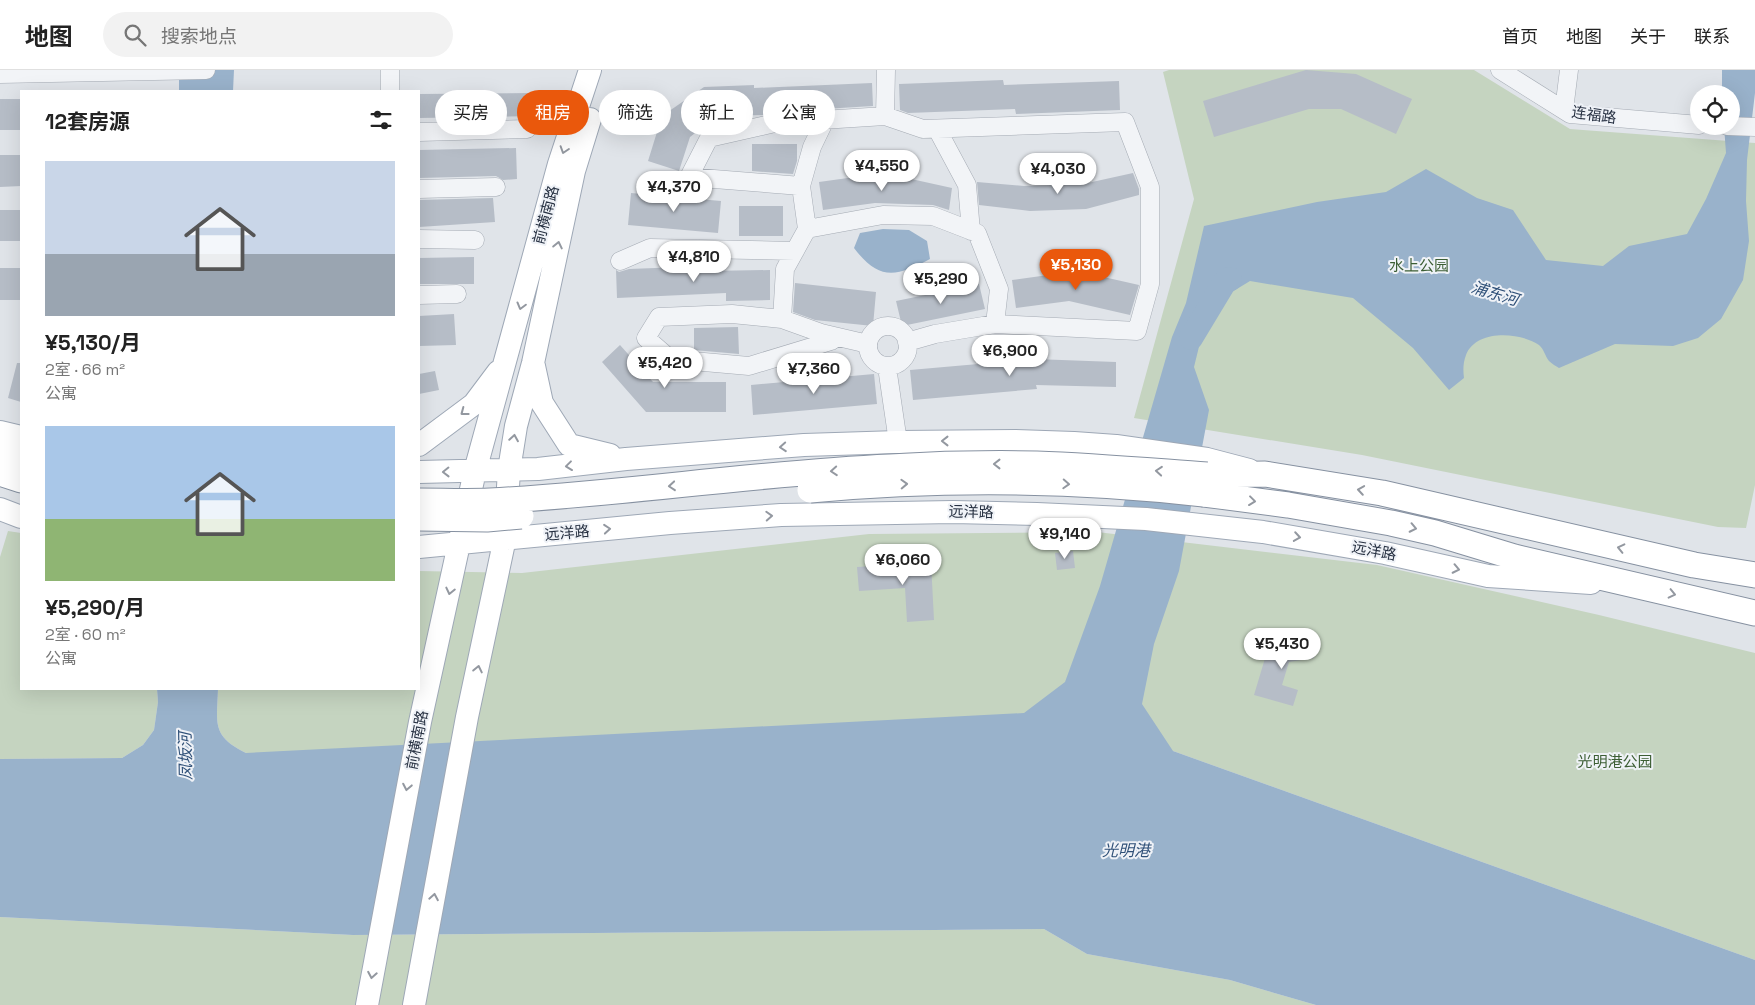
<!DOCTYPE html>
<html lang="zh">
<meta charset="utf-8">
<style>
body{margin:0;font-family:"Space Grotesk","Noto Sans SC",sans-serif;background:#f2f2f2;color:#222;height:100vh;display:flex;flex-direction:column;font-size:19px;white-space:nowrap}
*{box-sizing:border-box;margin:0}
p{font-size:16px;color:#767676}
.icon{flex:none;width:28px;height:28px;fill:none;stroke:currentColor;stroke-width:2;stroke-linecap:round;stroke-linejoin:round}
.map{position:relative;flex:1;overflow:hidden}
.panel{position:absolute;left:20px;top:20px;width:400px;height:600px;display:flex;flex-direction:column;background:#fff;border-radius:0px;box-shadow:0 5px 20px #0002}
.panel>*{flex:none}
.top-card{position:absolute;left:435px;top:20px;width:475px;height:45px;display:flex;gap:10px}
.buttons{position:absolute;left:1690px;top:15px;display:grid;gap:10px}
.buttons a{display:grid;place-items:center;width:50px;height:50px;border-radius:50%;background:#fff;box-shadow:0 5px 20px #0002;font-size:25px}
.price{position:absolute;translate:-50% -42px;padding:0 11px;border-radius:18px;background:#fff;color:#222;font-size:16px;line-height:32px;filter:drop-shadow(0 1px 2px #0008)}
.price::after{content:'';position:absolute;left:50%;top:30px;width:15px;height:11px;margin-left:-8px;background:inherit;clip-path:polygon(0 0,100% 0,50% 100%)}
.price.current{background:#ea580c;color:#fff}
ul{padding:0;list-style:none}
li{display:grid;align-content:center;gap:10px;height:265px;padding:0 25px}
li span{display:grid;place-items:center;height:155px;border-radius:0px;color:#555}
li>.icon{margin-inline-start:auto}
span .icon{width:90px;height:90px;fill:#fffc;stroke-width:1}
li b{font-size:21px}
h2{display:flex;justify-content:space-between;align-items:center;height:60px;padding:0 25px;font-size:21px}
.chip{padding:0 18px;border-radius:22px;background:#fff;box-shadow:0 5px 20px #0002;font-size:18px;line-height:45px}
.chip.current{background:#ea580c;color:#fff}
header{display:flex;align-items:center;gap:30px;box-sizing:border-box;height:70px;padding:0 25px;background:#fff;border-bottom:1px solid #e0e0e0}
header strong{font-size:24px}
nav{display:flex;gap:28px;margin-inline-start:auto;font-size:18px}
.search{width:350px;height:45px;background:#f2f2f2;display:flex;align-items:center;gap:12px;box-sizing:border-box;padding:0 18px;border-radius:28px;color:#767676;font-size:19px}
.map>svg:first-child{display:block}
.green{fill:#c5d4c0}
.water{fill:#99b2cb}
.lines{fill:none;stroke-linecap:round;stroke-linejoin:round}
.river{stroke:#99b2cb;stroke-width:24}
.building{fill:#b6bdc7}
.minor-casing{stroke:#a5abb4;stroke-width:19}
.major-casing{stroke:#9ea8b6;stroke-width:24}
.highway-casing{stroke:#8691a1;stroke-width:27}
.minor{stroke:#f2f4f7;stroke-width:18}
.major{stroke:#fff;stroke-width:22}
.highway{stroke:#fff;stroke-width:25}
.highway-bridge-casing{stroke:#8691a1;stroke-width:27;stroke-linecap:butt}
.highway-bridge{stroke:#fff;stroke-width:25}
.oneway{stroke:#9398a0}
.labels{text-anchor:middle;stroke-width:4;stroke-linejoin:round;paint-order:stroke}
.street-label{font-size:15px;fill:#273142;stroke:#eff2f7}
.park-label{font-size:15px;fill:#3c5e34;stroke:#eff2f7}
.water-label{font-size:16px;font-style:italic;fill:#2f5078;stroke:#eff2f7}
</style>
<header>
<strong>地图</strong>
<div class="search"><svg class="icon" aria-label="search" viewBox="0 0 24 24"><circle cx="10" cy="10" r="6"/><path d="M15 15l6 6"/></svg>搜索地点</div>
<nav><a>首页</a><a>地图</a><a>关于</a><a>联系</a></nav>
</header>
<div class="map">
<svg width="1755" height="935" viewBox="0 0 1755 935">
<rect width="100%" height="100%" fill="#e0e4e9"/>
<path class="green" d="M 1169,0 L 1474,0 L 1570,59 L 1755,73 L 1755,415 L 1746,458 L 1718,457 L 1362,385 L 1134,348 L 1194,129 L 1163,2 Z
M 8,461 L 21,463 L 21,619 L 157,619 L 158,632 L 154,660 L 143,675 L 122,688 L 0,689 L 0,487 Z
M 1097,462 L 1377,495 L 1599,545 L 1755,583 L 1755,890 L 1173,681 L 246,683 C 211,666 217,653 218,619 L 419,619 L 419,501 L 522,503 L 869,464 Z
M 0,847 L 353,865 L 1044,859 L 1087,884 L 1230,910 L 1316,935 L 0,935 Z"/>
<path class="water" d="M 179,0 L 234,0 L 233,21 L 179,21 Z
M 1722,0 L 1755,0 L 1755,23 L 1747,90 L 1746,131 L 1749,171 L 1743,210 L 1721,249 L 1698,268 L 1673,276 L 1615,274 L 1559,298 C 1556,296 1552,294 1549,291 C 1545,286 1544,279 1539,275 C 1520,262 1476,259 1466,285 C 1463,293 1463,300 1464,308 L 1449,320 L 1413,278 L 1353,228 L 1250,211 L 1209,236 L 1194,297 L 1209,340 L 1179,501 L 1154,574 L 1142,634 L 1173,681 L 1755,890 L 1755,935 L 1316,935 L 1230,910 L 1087,884 L 1044,859 L 353,865 L 0,847 L 0,689 L 122,688 L 143,675 L 154,660 L 158,632 L 157,619 L 218,619 C 217,653 211,666 246,683 L 1024,643 L 1065,612 L 1100,516 L 1172,267 L 1186,233 L 1204,156 L 1317,132 L 1386,122 L 1426,99 L 1477,128 L 1513,140 L 1546,190 L 1603,196 L 1629,176 L 1687,164 L 1706,129 L 1726,83 L 1724,56 L 1731,56 L 1731,24 L 1722,24 Z
M 883,159 L 909,160 L 927,171 L 930,189 C 896,207 879,211 854,178 L 860,163 Z"/>
<g class="lines">
<path class="river" d="M 1191,268 L 1226,210 L 1230,209"/>
</g>
<path class="building" d="M 1306,0 L 1356,4 L 1412,29 L 1396,64 L 1341,39 L 1309,39 L 1214,67 L 1203,31 Z
M 1003,10 L 1004,15 L 1119,11 L 1120,40 L 1016,44 L 1015,39 L 908,43 L 900,40 L 899,14 Z
M 872,13 L 873,36 L 774,42 L 763,45 L 717,46 L 690,67 L 679,101 L 648,91 L 662,46 L 704,17 L 754,15 L 754,18 Z
M 536,23 L 536,46 L 419,48 L 419,24 Z
M 0,29 L 21,29 L 21,60 L 0,60 Z
M 752,74 L 797,74 L 797,91 L 793,104 L 752,101 Z
M 516,78 L 517,109 L 503,110 L 496,106 L 419,108 L 419,80 Z
M 0,85 L 21,85 L 21,116 L 0,117 Z
M 884,103 L 952,118 L 949,140 L 933,135 L 875,133 L 823,140 L 819,112 Z
M 1133,103 L 1139,119 L 1139,125 L 1086,139 L 1030,141 L 979,135 L 977,112 L 1024,116 L 1083,114 Z
M 631,123 L 721,131 L 718,163 L 628,155 Z
M 493,128 L 495,152 L 419,157 L 419,130 Z
M 739,136 L 783,136 L 783,166 L 739,166 Z
M 0,140 L 21,140 L 21,171 L 0,171 Z
M 474,187 L 474,214 L 419,214 L 419,188 Z
M 707,196 L 708,201 L 770,200 L 770,230 L 726,231 L 726,223 L 617,228 L 616,200 L 619,202 L 629,199 Z
M 0,198 L 21,198 L 21,230 L 0,230 Z
M 1077,201 L 1139,215 L 1130,245 L 1069,231 L 1016,238 L 1012,210 Z
M 795,213 L 876,222 L 873,256 L 815,250 L 793,242 Z
M 979,214 L 985,239 L 902,256 L 896,231 Z
M 454,244 L 456,275 L 419,276 L 419,246 Z
M 738,257 L 739,284 L 694,280 L 694,258 Z
M 620,275 L 653,312 L 726,312 L 726,342 L 646,342 L 602,292 Z
M 1034,289 L 1116,292 L 1116,317 L 1036,315 L 1037,319 L 913,330 L 910,300 Z
M 17,293 L 21,293 L 21,332 L 8,328 Z
M 435,301 L 439,320 L 419,324 L 419,304 Z
M 874,304 L 877,334 L 753,345 L 751,315 Z
M 1073,481 L 1075,498 L 1057,500 L 1055,483 Z
M 931,492 L 934,550 L 907,552 L 905,518 L 859,521 L 857,497 Z
M 1311,568 L 1314,588 L 1289,592 L 1282,615 L 1298,620 L 1293,636 L 1254,625 L 1269,575 Z"/>
<g class="lines">
<g class="minor-casing">
<path id="minor" d="M 390,0 L 390,21
M 886,0 L 885,46 L 923,59 L 1125,52 L 1150,117 L 1150,214 L 1137,261 L 995,254
M 1500,0 L 1570,44 L 1699,55
M 0,4 L 206,0
M 1564,40 L 1569,0
M 1727,56 L 1755,57
M 937,59 L 967,115 L 971,161
M 419,62 L 527,59
M 801,116 L 812,77 L 825,50
M 419,119 L 496,117
M 807,159 L 801,116 L 689,107 L 709,68 L 775,53 L 885,46
M 419,169 L 475,170
M 620,191 L 650,178 L 795,181
M 419,225 L 457,224
M 782,249 L 732,244 L 659,247 L 646,268 L 670,289 L 749,296 L 831,271 L 837,267
M868 276a20 20 0 1 1 40 0a20 20 0 1 1-40 0Z
M 868,274 L 821,263 L 782,249 L 785,199 L 807,159 L 883,145 L 933,146 L 977,163 L 999,219 L 995,254 L 935,264 L 907,272
M 887,297 L 898,372"/>
</g>
<g class="major-casing">
<path id="major" d="M 534,296 L 542,333 L 569,375 L 610,385
M 0,362 L 21,367
M 419,375 L 474,334 L 498,302
M 419,402 L 538,399 L 626,389 L 804,375 L 898,372 L 1015,371 L 1074,373 L 1116,376 L 1207,389 L 1249,400
M 0,439 L 21,447
M 419,477 L 670,453 L 781,445 L 953,442 L 1037,444 L 1146,449 L 1263,462 L 1385,483 L 1488,506 L 1591,513
M 367,935 L 420,652 L 475,401 L 559,94 L 590,0
M 414,935 L 467,647 L 505,468 L 509,400 L 516,356 L 533,293 L 574,101 L 590,49"/>
</g>
<g class="highway-casing">
<path id="highway" d="M 0,383 L 21,390
M 0,403 L 21,410
M 1207,405 L 1265,404 L 1382,423 L 1694,495 L 1755,505
M 1204,424 L 1288,435 L 1391,453 L 1435,463 L 1514,487 L 1755,543"/>
</g>
<use href="#minor" class="minor"/>
<use href="#major" class="major"/>
<use href="#highway" class="highway"/>
<g class="highway-bridge-casing">
<path id="highway-bridge" d="M 810,420 C 941,408 1073,409 1204,424
M 419,431 C 442,431 467,432 490,431 C 624,424 756,403 890,397 C 939,394 988,393 1037,394 C 1094,396 1151,401 1207,405
M 419,448 L 487,449 L 521,446"/>
</g>
<use href="#highway-bridge" class="highway-bridge"/>
</g>
<defs><path id="oneway-chevron" d="M-2-3.5L2.5 0L-2 3.5" fill="none" stroke-width="1.6" stroke-linecap="round" stroke-linejoin="round" transform="scale(1.25)"/></defs>
<g class="oneway">
<use href="#oneway-chevron" transform="translate(564 80) rotate(108)"/>
<use href="#oneway-chevron" transform="translate(558 175) rotate(-78)"/>
<use href="#oneway-chevron" transform="translate(521 236) rotate(105)"/>
<use href="#oneway-chevron" transform="translate(464 342) rotate(143)"/>
<use href="#oneway-chevron" transform="translate(514 368) rotate(-81)"/>
<use href="#oneway-chevron" transform="translate(945 371) rotate(180)"/>
<use href="#oneway-chevron" transform="translate(783 377) rotate(176)"/>
<use href="#oneway-chevron" transform="translate(997 394) rotate(180)"/>
<use href="#oneway-chevron" transform="translate(569 396) rotate(173)"/>
<use href="#oneway-chevron" transform="translate(834 401) rotate(176)"/>
<use href="#oneway-chevron" transform="translate(1159 401) rotate(-175)"/>
<use href="#oneway-chevron" transform="translate(446 402) rotate(179)"/>
<use href="#oneway-chevron" transform="translate(904 414) rotate(-2)"/>
<use href="#oneway-chevron" transform="translate(1066 414) rotate(3)"/>
<use href="#oneway-chevron" transform="translate(672 416) rotate(175)"/>
<use href="#oneway-chevron" transform="translate(1361 420) rotate(-171)"/>
<use href="#oneway-chevron" transform="translate(1252 431) rotate(7)"/>
<use href="#oneway-chevron" transform="translate(769 446) rotate(-3)"/>
<use href="#oneway-chevron" transform="translate(1413 458) rotate(12)"/>
<use href="#oneway-chevron" transform="translate(607 459) rotate(-5)"/>
<use href="#oneway-chevron" transform="translate(1297 467) rotate(9)"/>
<use href="#oneway-chevron" transform="translate(1621 478) rotate(-167)"/>
<use href="#oneway-chevron" transform="translate(1456 499) rotate(12)"/>
<use href="#oneway-chevron" transform="translate(450 521) rotate(103)"/>
<use href="#oneway-chevron" transform="translate(1672 524) rotate(13)"/>
<use href="#oneway-chevron" transform="translate(478 599) rotate(-78)"/>
<use href="#oneway-chevron" transform="translate(407 717) rotate(101)"/>
<use href="#oneway-chevron" transform="translate(434 827) rotate(-80)"/>
<use href="#oneway-chevron" transform="translate(372 905) rotate(100)"/>
</g>
<g class="labels">
<g class="street-label">
<text transform="translate(1594 45) rotate(8)" y="5">连福路</text>
<text transform="translate(546 145) rotate(-75)" y="5">前横南路</text>
<text transform="translate(971 442) rotate(1)" y="5">远洋路</text>
<text transform="translate(567 463) rotate(-5)" y="5">远洋路</text>
<text transform="translate(1374 481) rotate(11)" y="5">远洋路</text>
<text transform="translate(417 670) rotate(-79)" y="5">前横南路</text>
</g>
<g class="park-label">
<text x="1419" y="201">水上公园</text>
<text x="1615" y="697">光明港公园</text>
</g>
<g class="water-label">
<text transform="translate(1495 223) rotate(17)" y="6">浦东河</text>
<text transform="translate(185 686) rotate(-91)" y="6">凤坂河</text>
<text x="1126" y="786">光明港</text>
</g>
</g>
</svg>
<div class="buttons">
<a><svg class="icon" aria-label="locate" viewBox="0 0 24 24"><circle cx="12" cy="12" r="6"/><path d="M12 2v4M12 18v4M2 12h4M18 12h4"/></svg></a>
</div>
<b class="price" style="left:882px;top:122px">¥4,550</b>
<b class="price" style="left:1058px;top:125px">¥4,030</b>
<b class="price" style="left:674px;top:143px">¥4,370</b>
<b class="price" style="left:694px;top:213px">¥4,810</b>
<b class="price current" style="left:1076px;top:221px">¥5,130</b>
<b class="price" style="left:941px;top:235px">¥5,290</b>
<b class="price" style="left:1010px;top:307px">¥6,900</b>
<b class="price" style="left:665px;top:319px">¥5,420</b>
<b class="price" style="left:814px;top:325px">¥7,360</b>
<b class="price" style="left:1065px;top:490px">¥9,140</b>
<b class="price" style="left:903px;top:516px">¥6,060</b>
<b class="price" style="left:1282px;top:600px">¥5,430</b>
<div class="top-card">
<a class="chip">买房</a>
<a class="chip current">租房</a>
<a class="chip">筛选</a>
<a class="chip">新上</a>
<a class="chip">公寓</a>
</div>
<section class="panel">
<h2>12套房源<svg class="icon" aria-label="filters" viewBox="0 0 24 24"><path d="M4 7h16M4 17h16"/><circle cx="9" cy="7" r="2"/><circle cx="15" cy="17" r="2"/></svg></h2>
<ul>
<li><span style="background:linear-gradient(#c9d6e8 60%,#9aa5b1 0)"><svg class="icon" aria-label="home" viewBox="0 0 24 24"><path d="M3 11l9-7 9 7M6 9v11h12V9"/></svg></span><div><b>¥5,130/月</b><p>2室 · 66 m²</p><p>公寓</p></div></li>
<li><span style="background:linear-gradient(#a9c7e8 60%,#8fb573 0)"><svg class="icon" aria-label="home" viewBox="0 0 24 24"><path d="M3 11l9-7 9 7M6 9v11h12V9"/></svg></span><div><b>¥5,290/月</b><p>2室 · 60 m²</p><p>公寓</p></div></li>
</ul>
</section>
</div>
